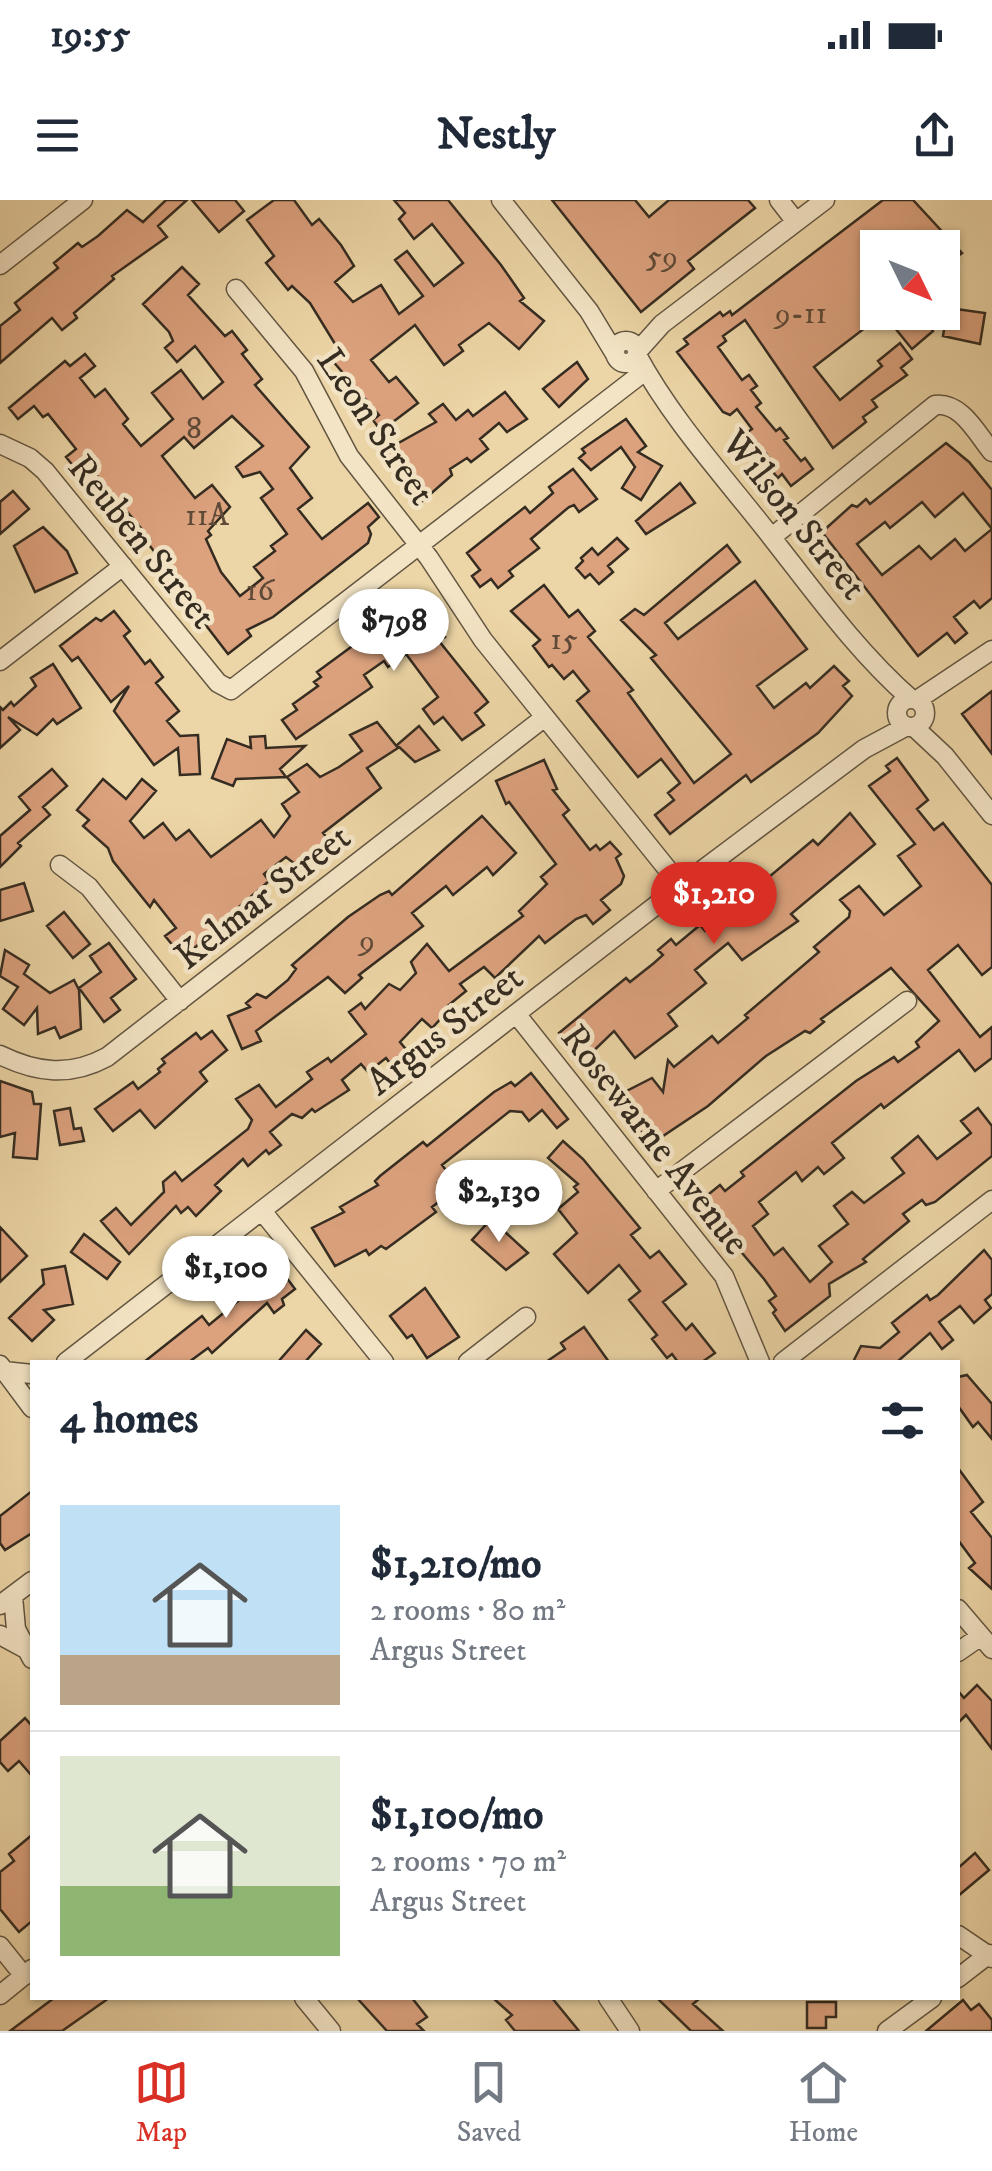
<!DOCTYPE html>
<meta charset="utf-8">
<style>
body{margin:0;font-family:"IM FELL DW Pica",serif;background:#f2f2f3;color:#1f2937;height:100vh;display:flex;flex-direction:column;font-size:38px;white-space:nowrap}
*{box-sizing:border-box;margin:0}
p{font-size:32px;color:#747a83}
.icon{flex:none;width:55px;height:55px;fill:none;stroke:currentColor;stroke-width:2;stroke-linecap:round;stroke-linejoin:round}
.map{position:relative;flex:1;overflow:hidden}
.drawer{position:absolute;left:30px;top:1160px;width:930px;height:640px;display:flex;flex-direction:column;background:#fff;border-radius:0px;box-shadow:0 2px 8px #0004}
.drawer>*{flex:none}
.needle{width:65px;rotate:133deg}
.controls{position:absolute;left:860px;top:30px;display:grid;gap:20px}
.controls a{display:grid;place-items:center;width:100px;height:100px;border-radius:0px;background:#fff;box-shadow:0 2px 8px #0004;font-size:50px}
.price{position:absolute;translate:-50% -85px;padding:0 22px;border-radius:35px;background:#fff;color:#222;font-size:32px;line-height:65px;filter:drop-shadow(0 2px 5px #0008)}
.price::after{content:'';position:absolute;left:50%;top:60px;width:30px;height:22px;margin-left:-15px;background:inherit;clip-path:polygon(0 0,100% 0,50% 100%)}
.price.selected{background:#d93025;color:#fff}
ul{padding:0;list-style:none}
li{display:flex;align-items:center;gap:30px;height:250px;padding:0 30px}
li+li{border-top:2px solid #e0e1e3}
li span{display:grid;place-items:center;flex:none;width:280px;height:200px;border-radius:0px;color:#555}
li>.icon{margin-inline-start:auto}
span .icon{width:120px;height:120px;fill:#fffc;stroke-width:1}
li b{font-size:42px}
h2{display:flex;justify-content:space-between;align-items:center;height:120px;padding:0 30px;font-size:42px}
.status{display:flex;justify-content:space-between;align-items:center;height:70px;padding:0 50px;background:#fff;direction:ltr}
.status svg{height:28px;fill:currentColor}
header{display:flex;justify-content:space-between;align-items:center;height:130px;padding:0 30px;background:#fff;font-size:45px;font-weight:700}
.tab-bar{display:flex;justify-content:space-around;align-items:center;height:140px;border-top:2px solid #e0e1e3;background:#fff;font-size:28px;color:#747a83}
.tab-bar a{display:grid;justify-items:center;gap:5px}
.tab-bar .selected{color:#d93025}
.map>svg:first-child{display:block}
.building{fill:#dca27e;stroke:#352c21;stroke-width:2.5;fill-rule:evenodd}
.lines{fill:none;stroke-linecap:round;stroke-linejoin:round}
.street-casing{stroke:#635642;stroke-width:21}
.street{stroke:#f3e4c5;stroke-width:18}
.labels{text-anchor:middle;stroke-width:9;stroke-linejoin:round;paint-order:stroke}
.number-label{font-size:32px;fill:#5f4a38}
.street-label{font-size:38px;fill:#352c21;stroke:#f3e4c5}
</style>
<div class="status"><b>19:55</b><svg viewBox="0 0 49 12"><path d="M0 12V9h3v3zM5 12V6h3v6zM10 12V3h3v9zM15 12V0h3v12zM26 1h20v11H26zM47 4h2v5h-2z"/></svg></div>
<header><svg class="icon" aria-label="menu" viewBox="0 0 24 24"><path d="M4 6h16M4 12h16M4 18h16"/></svg>Nestly<svg class="icon" aria-label="share" viewBox="0 0 24 24"><path d="M12 15V3M7 8l5-5 5 5M5 13v7h14v-7"/></svg></header>
<div class="map">
<svg width="992" height="1831" viewBox="0 0 992 1831">
<rect width="100%" height="100%" fill="#ecd5a6"/>
<filter id="stains"><feTurbulence type="fractalNoise" baseFrequency=".002" numOctaves="4"/><feColorMatrix values="0 0 0 0 .2 0 0 0 0 .09 0 0 0 0 .02 0 0 0 .5 -.17"/></filter>
<radialGradient id="worn" r=".72"><stop offset=".6" stop-color="#630" stop-opacity="0"/><stop offset="1" stop-color="#630" stop-opacity=".3"/></radialGradient>
<path class="building" d="M 166,0 L 187,0 L 158,26 L 167,37 L 112,76 L 114,79 L 74,113 L 77,118 L 62,130 L 52,118 L 0,163 L 0,126 L 20,110 L 15,103 L 58,68 L 54,63 L 78,43 L 82,47 L 98,36 L 127,10 L 143,22 Z
M 192,0 L 235,0 L 244,11 L 219,32 Z
M 274,0 L 294,0 L 312,25 L 319,19 L 341,45 L 354,66 L 335,82 L 353,102 L 381,85 L 399,114 L 423,96 L 395,60 L 407,51 L 434,86 L 463,63 L 432,24 L 414,39 L 399,19 L 405,13 L 394,0 L 448,0 L 501,65 L 524,98 L 520,101 L 544,121 L 519,149 L 489,123 L 459,145 L 463,151 L 444,165 L 415,125 L 371,160 L 389,182 L 396,177 L 418,203 L 381,231 L 373,220 L 379,215 L 331,159 L 340,152 L 310,103 L 292,86 L 288,90 L 266,63 L 274,56 L 247,20 Z
M 552,0 L 635,0 L 649,17 L 669,0 L 748,0 L 755,8 L 688,61 L 694,69 L 641,112 Z
M 883,0 L 913,0 L 962,53 L 942,68 L 942,48 L 878,48 L 878,118 L 814,167 L 840,200 L 882,166 L 878,161 L 900,143 L 912,159 L 901,168 L 907,175 L 872,200 L 877,207 L 863,217 L 866,222 L 833,248 L 745,120 L 723,136 L 726,141 L 718,147 L 742,180 L 749,175 L 757,186 L 751,190 L 761,203 L 756,207 L 776,231 L 780,228 L 788,238 L 784,240 L 801,261 L 805,258 L 813,269 L 791,286 L 782,274 L 778,278 L 768,266 L 773,262 L 757,243 L 751,247 L 742,236 L 752,229 L 737,209 L 730,215 L 723,212 L 677,152 L 688,144 L 684,139 L 720,112 L 723,116 L 730,111 L 732,115 Z
M 182,67 L 199,84 L 188,95 L 225,136 L 232,131 L 247,150 L 242,154 L 262,179 L 255,185 L 309,247 L 290,268 L 312,298 L 298,309 L 313,328 L 322,339 L 368,303 L 379,317 L 368,327 L 371,334 L 368,343 L 273,417 L 247,430 L 251,436 L 228,454 L 198,415 L 194,419 L 182,404 L 191,397 L 162,352 L 157,355 L 146,341 L 150,339 L 88,265 L 79,273 L 66,257 L 76,249 L 48,214 L 43,217 L 34,206 L 18,219 L 9,208 L 65,161 L 70,166 L 85,154 L 95,166 L 80,178 L 95,197 L 105,189 L 128,219 L 123,224 L 141,246 L 173,219 L 152,193 L 181,170 L 203,199 L 223,182 L 195,146 L 177,162 L 165,148 L 173,141 L 169,132 L 143,104 ZM 232,216 L 263,246 L 236,267 L 243,277 L 260,272 L 273,289 L 261,298 L 287,334 L 271,346 L 275,351 L 254,367 L 263,378 L 240,396 L 221,372 L 206,339 L 211,335 L 208,331 L 230,307 L 212,285 L 195,298 L 162,256 L 184,237 L 194,248 Z
M 956,109 L 985,113 L 980,144 L 943,136 L 946,118 L 955,115 Z
M 882,112 L 918,112 L 933,131 L 912,149 Z
M 577,162 L 588,179 L 559,207 L 543,189 Z
M 505,192 L 527,219 L 507,232 L 499,223 L 480,239 L 488,249 L 471,262 L 467,258 L 450,269 L 452,275 L 418,305 L 379,254 L 436,222 L 429,214 L 443,204 L 456,220 L 468,210 L 473,216 Z
M 626,219 L 646,246 L 638,252 L 662,266 L 641,300 L 622,288 L 635,267 L 621,247 L 591,270 L 579,258 L 585,253 L 582,249 Z
M 946,243 L 969,262 L 992,290 L 992,329 L 963,293 L 935,317 L 922,302 L 890,328 L 885,322 L 857,344 L 882,375 L 919,346 L 931,359 L 955,339 L 965,351 L 992,329 L 992,398 L 980,408 L 974,401 L 954,417 L 967,433 L 955,443 L 947,433 L 918,456 L 822,332 L 852,305 L 857,307 L 866,299 L 870,304 Z
M 573,269 L 597,299 L 579,312 L 574,305 L 569,307 L 531,339 L 539,348 L 509,371 L 513,376 L 498,388 L 491,379 L 480,387 L 472,376 L 480,370 L 467,353 L 525,307 L 530,313 L 553,293 L 549,287 Z
M 680,283 L 695,303 L 646,334 L 636,321 Z
M 13,291 L 29,309 L 0,334 L 0,302 Z
M 43,327 L 67,351 L 77,373 L 35,392 L 14,346 Z
M 617,338 L 628,349 L 608,366 L 613,372 L 599,384 L 590,374 L 585,378 L 576,368 L 583,361 L 581,358 L 592,348 L 598,355 Z
M 727,345 L 740,362 L 665,423 L 678,439 L 755,381 L 807,449 L 757,486 L 774,508 L 806,483 L 810,488 L 834,466 L 849,481 L 843,486 L 852,496 L 818,533 L 751,582 L 746,575 L 670,634 L 655,615 L 674,600 L 668,593 L 680,583 L 661,559 L 638,577 L 577,501 L 589,491 L 573,471 L 564,479 L 552,465 L 549,467 L 533,446 L 540,440 L 511,411 L 544,385 L 569,417 L 578,410 L 595,431 L 588,437 L 633,490 L 628,493 L 694,583 L 731,554 L 651,458 L 656,455 L 621,420 L 635,409 L 644,415 Z
M 407,395 L 445,437 L 439,441 L 488,502 L 475,513 L 484,525 L 462,540 L 443,517 L 434,524 L 423,509 L 438,497 L 406,454 L 388,467 L 384,461 L 364,475 L 372,487 L 296,539 L 282,520 L 297,510 L 293,504 L 318,486 L 314,482 L 321,477 L 317,472 L 396,414 L 391,408 Z
M 114,411 L 130,431 L 124,436 L 145,464 L 150,460 L 163,477 L 156,483 L 179,511 L 167,521 L 180,536 L 198,535 L 200,574 L 180,575 L 178,548 L 154,565 L 114,511 L 129,486 L 111,502 L 78,457 L 72,461 L 60,446 L 96,418 L 101,421 Z
M 53,464 L 81,508 L 57,524 L 53,519 L 37,535 L 8,517 L 20,530 L 0,548 L 0,507 L 3,510 L 11,502 L 14,506 L 36,486 L 31,478 Z
M 992,491 L 992,554 L 962,514 Z
M 377,522 L 398,548 L 367,568 L 381,588 L 323,633 L 329,640 L 300,668 L 286,657 L 264,674 L 269,681 L 224,720 L 234,733 L 221,743 L 213,732 L 192,750 L 185,740 L 175,748 L 165,736 L 176,728 L 154,700 L 150,707 L 113,661 L 108,648 L 83,626 L 89,620 L 77,610 L 103,579 L 126,599 L 142,579 L 156,591 L 130,621 L 144,638 L 163,623 L 176,640 L 189,630 L 211,657 L 261,620 L 274,637 L 290,616 L 282,604 L 299,592 L 287,577 L 307,564 L 320,577 L 339,567 L 362,551 L 350,535 Z
M 419,526 L 439,550 L 415,562 L 397,545 Z
M 265,536 L 266,548 L 305,546 L 280,569 L 286,577 L 236,579 L 233,586 L 212,578 L 227,539 L 251,548 L 250,537 Z
M 897,558 L 928,600 L 917,609 L 934,630 L 943,623 L 992,685 L 992,767 L 982,775 L 958,745 L 928,770 L 980,837 L 992,827 L 992,858 L 975,871 L 959,850 L 884,908 L 881,904 L 832,943 L 844,958 L 824,974 L 818,967 L 802,981 L 796,972 L 759,1002 L 768,1014 L 753,1026 L 774,1055 L 783,1048 L 810,1082 L 832,1062 L 819,1046 L 848,1024 L 834,1006 L 852,992 L 864,1003 L 904,973 L 892,958 L 918,936 L 937,959 L 971,933 L 961,921 L 978,908 L 992,926 L 992,956 L 935,1002 L 926,1005 L 922,1000 L 903,1014 L 909,1021 L 863,1059 L 866,1062 L 829,1084 L 830,1096 L 785,1131 L 773,1113 L 776,1110 L 769,1101 L 776,1096 L 764,1079 L 699,1002 L 720,985 L 725,991 L 744,976 L 741,972 L 856,881 L 894,857 L 898,862 L 919,847 L 916,842 L 939,821 L 891,768 L 821,819 L 824,822 L 810,833 L 805,831 L 766,856 L 708,906 L 651,944 L 613,898 L 652,878 L 663,892 L 668,860 L 674,867 L 712,836 L 718,843 L 748,818 L 745,815 L 819,752 L 814,747 L 849,717 L 850,711 L 840,700 L 859,686 L 884,715 L 921,686 L 898,656 L 915,644 L 869,586 L 890,571 L 886,566 Z
M 544,560 L 557,589 L 553,590 L 569,610 L 563,615 L 590,650 L 596,645 L 600,650 L 610,642 L 621,654 L 616,658 L 624,676 L 621,684 L 601,700 L 610,710 L 593,724 L 586,715 L 576,719 L 545,743 L 539,736 L 495,778 L 484,767 L 460,784 L 466,791 L 445,808 L 448,811 L 432,828 L 422,819 L 400,842 L 409,853 L 392,866 L 386,858 L 368,872 L 361,864 L 342,880 L 349,890 L 315,912 L 312,909 L 302,918 L 292,914 L 270,932 L 281,945 L 269,954 L 266,950 L 248,966 L 243,959 L 215,985 L 221,991 L 196,1016 L 188,1007 L 181,1013 L 176,1006 L 129,1054 L 101,1021 L 116,1008 L 131,1025 L 164,992 L 163,982 L 175,972 L 182,981 L 248,929 L 252,920 L 236,899 L 259,885 L 276,907 L 312,879 L 307,872 L 328,858 L 331,862 L 366,834 L 349,812 L 361,803 L 365,809 L 389,784 L 400,790 L 416,773 L 411,762 L 427,744 L 449,771 L 523,716 L 519,711 L 547,684 L 541,677 L 556,664 L 509,602 L 506,604 L 496,581 Z
M 52,569 L 67,586 L 43,607 L 50,615 L 18,643 L 21,646 L 0,667 L 0,636 L 30,610 L 19,597 Z
M 850,613 L 875,644 L 791,714 L 798,721 L 742,760 L 728,743 L 695,770 L 706,783 L 668,814 L 677,826 L 635,858 L 614,831 L 581,863 L 559,833 L 626,778 L 630,782 L 654,763 L 663,755 L 658,750 L 671,739 L 676,745 L 700,725 L 705,731 L 813,640 L 818,645 Z
M 482,616 L 516,653 L 493,675 L 487,667 L 453,695 L 446,686 L 412,713 L 423,726 L 359,775 L 362,778 L 345,793 L 328,777 L 256,831 L 261,841 L 242,849 L 228,816 L 250,807 L 246,803 L 257,794 L 266,798 L 288,780 L 296,769 L 292,765 L 348,717 L 380,695 L 389,691 L 392,695 Z
M 24,683 L 33,711 L 0,721 L 0,690 Z
M 64,712 L 90,744 L 73,758 L 47,726 Z
M 109,743 L 136,779 L 111,798 L 120,810 L 104,822 L 79,788 L 101,772 L 90,756 Z
M 5,750 L 29,765 L 24,774 L 50,793 L 74,780 L 79,790 L 81,829 L 60,838 L 55,827 L 38,834 L 37,808 L 24,825 L 3,809 L 18,787 L 0,776 Z
M 212,831 L 227,850 L 200,872 L 207,881 L 155,928 L 140,910 L 113,931 L 95,909 L 133,882 L 138,889 L 160,872 L 158,869 L 165,863 L 162,859 L 196,833 L 201,839 Z
M 531,873 L 568,919 L 557,928 L 542,910 L 529,921 L 522,912 L 510,911 L 442,965 L 449,974 L 438,983 L 448,995 L 432,1007 L 436,1012 L 386,1049 L 381,1046 L 369,1055 L 366,1050 L 335,1066 L 312,1028 L 344,1012 L 340,1007 L 378,985 L 375,981 L 380,976 L 423,942 L 427,946 L 494,892 L 511,882 L 515,886 Z
M 0,881 L 32,892 L 34,904 L 41,904 L 37,959 L 13,957 L 15,933 L 0,937 Z
M 70,908 L 74,929 L 81,928 L 84,941 L 60,945 L 54,911 Z
M 563,941 L 583,959 L 640,1028 L 631,1035 L 650,1058 L 659,1051 L 686,1084 L 663,1102 L 686,1130 L 692,1124 L 715,1153 L 702,1162 L 678,1162 L 672,1154 L 667,1158 L 652,1139 L 657,1135 L 629,1100 L 640,1091 L 619,1065 L 588,1093 L 554,1054 L 577,1033 L 558,1009 L 578,992 L 574,987 L 578,984 L 548,958 Z
M 491,1019 L 528,1053 L 506,1070 L 472,1040 Z
M 0,1027 L 27,1056 L 0,1082 Z
M 84,1034 L 120,1062 L 107,1079 L 71,1052 Z
M 984,1050 L 992,1060 L 992,1094 L 985,1100 L 991,1108 L 974,1123 L 960,1106 L 939,1122 L 953,1140 L 942,1149 L 930,1133 L 897,1162 L 853,1162 L 861,1146 L 880,1148 L 899,1132 L 892,1123 L 927,1095 L 930,1100 L 938,1095 Z
M 65,1066 L 73,1104 L 44,1110 L 54,1120 L 32,1141 L 9,1118 L 44,1084 L 42,1070 Z
M 269,1069 L 276,1078 L 283,1073 L 295,1089 L 282,1099 L 284,1105 L 274,1113 L 267,1103 L 212,1153 L 208,1148 L 189,1162 L 144,1162 L 202,1116 L 209,1125 L 255,1087 L 251,1082 Z
M 425,1088 L 459,1137 L 427,1158 L 412,1135 L 407,1138 L 390,1116 Z
M 584,1127 L 609,1162 L 546,1162 L 565,1149 L 561,1143 Z
M 306,1130 L 321,1144 L 305,1162 L 278,1162 Z
M 967,1175 L 992,1204 L 992,1239 L 978,1222 L 973,1227 L 958,1206 L 958,1177 Z
M 958,1268 L 983,1302 L 971,1312 L 992,1338 L 992,1389 L 969,1368 L 975,1363 L 958,1340 Z
M 32,1291 L 32,1333 L 5,1350 L 0,1343 L 0,1316 Z
M 977,1485 L 992,1501 L 992,1549 L 966,1515 L 958,1523 L 958,1491 L 964,1498 Z
M 25,1518 L 32,1526 L 32,1576 L 19,1561 L 8,1571 L 0,1562 L 0,1541 Z
M 32,1635 L 32,1721 L 19,1732 L 0,1709 L 0,1672 L 14,1661 L 9,1654 Z
M 975,1653 L 989,1670 L 958,1696 L 958,1668 Z
M 54,1798 L 109,1798 L 62,1831 L 10,1831 Z
M 357,1798 L 412,1798 L 427,1817 L 417,1824 L 424,1831 L 387,1831 Z
M 493,1798 L 552,1798 L 579,1831 L 515,1831 L 506,1820 L 512,1815 Z
M 657,1798 L 700,1798 L 693,1804 L 723,1831 L 691,1831 Z
M 963,1800 L 971,1810 L 979,1804 L 992,1820 L 992,1831 L 926,1831 Z
M 807,1802 L 836,1802 L 836,1817 L 826,1817 L 826,1828 L 807,1828 Z"/>
<g class="lines">
<g class="street-casing">
<path id="street" d="M 501,0 L 589,111 L 615,154
M 779,0 L 796,22
M 0,65 L 83,0
M 236,89 L 304,171 L 349,256 L 429,358 L 483,440 L 681,686
M615 152a11 11 0 1 1 22 0a11 11 0 1 1-22 0Z
M 637,152 L 662,124 L 825,0
M 637,155 C 671,218 720,272 765,329 C 811,387 855,450 911,499
M 0,244 L 30,258 L 45,271 L 218,483 L 231,490 L 645,171
M 772,337 L 935,205 C 962,202 977,234 992,252
M 0,461 L 123,366
M897 513a14 14 0 1 1 28 0a14 14 0 1 1-28 0Z
M 917,500 L 992,450
M 914,527 L 945,556 L 992,615
M 60,665 L 89,687 L 180,801
M 517,815 L 724,1076 L 760,1162
M 0,855 C 37,873 70,877 107,857 L 545,517
M 656,991 L 907,801
M 262,1011 L 384,1162
M 66,1162 L 681,686 L 864,549 L 905,527
M 468,1162 L 526,1117
M 783,1162 L 992,1000
M 0,1165 L 32,1208
M 4,1171 L 32,1174
M 13,1396 L 16,1429 L 32,1459
M 0,1405 L 32,1381
M 958,1409 L 992,1449
M 0,1435 L 24,1448
M 958,1452 L 981,1436
M 958,1735 L 992,1758
M 0,1746 L 24,1776
M 958,1778 L 989,1754
M 0,1795 L 32,1769
M 304,1798 L 331,1831
M 608,1798 L 630,1831
M 887,1831 L 932,1798"/>
</g>
<use href="#street" class="street"/>
</g>
<g class="labels">
<g class="number-label">
<text x="662" y="66">59</text>
<text x="801" y="123">9-11</text>
<text x="194" y="238">8</text>
<text x="207" y="325">11A</text>
<text x="260" y="400">16</text>
<text x="564" y="449">15</text>
<text x="367" y="750">9</text>
</g>
<g class="street-label">
<text transform="translate(377 226) rotate(56)" y="13">Leon Street</text>
<text transform="translate(795 314) rotate(51)" y="13">Wilson Street</text>
<text transform="translate(143 341) rotate(51)" y="13">Reuben Street</text>
<text transform="translate(262 696) rotate(-38)" y="13">Kelmar Street</text>
<text transform="translate(444 829) rotate(-38)" y="13">Argus Street</text>
<text transform="translate(656 939) rotate(52)" y="13">Rosewarne Avenue</text>
</g>
</g>
<rect width="100%" height="100%" filter="url(#stains)"/>
<rect width="100%" height="100%" fill="url(#worn)"/>
</svg>
<div class="controls">
<a><svg class="needle" viewBox="-14 -14 28 28"><path d="M0-13l5 13h-10z" fill="#e53935"/><path d="M0 13l5-13h-10z" fill="#747a83"/></svg></a>
</div>
<b class="price" style="left:394px;top:474px">$798</b>
<b class="price selected" style="left:714px;top:747px">$1,210</b>
<b class="price" style="left:499px;top:1045px">$2,130</b>
<b class="price" style="left:226px;top:1121px">$1,100</b>
<section class="drawer">
<h2>4 homes<svg class="icon" aria-label="filters" viewBox="0 0 24 24"><path d="M4 7h16M4 17h16"/><circle cx="9" cy="7" r="2"/><circle cx="15" cy="17" r="2"/></svg></h2>
<ul>
<li><span style="background:linear-gradient(#bfe0f5 75%,#b9a48a 0)"><svg class="icon" aria-label="home" viewBox="0 0 24 24"><path d="M3 11l9-7 9 7M6 9v11h12V9"/></svg></span><div><b>$1,210/mo</b><p>2 rooms · 80 m²</p><p>Argus Street</p></div></li>
<li><span style="background:linear-gradient(#dfe7d0 65%,#8fb573 0)"><svg class="icon" aria-label="home" viewBox="0 0 24 24"><path d="M3 11l9-7 9 7M6 9v11h12V9"/></svg></span><div><b>$1,100/mo</b><p>2 rooms · 70 m²</p><p>Argus Street</p></div></li>
</ul>
</section>
</div>
<nav class="tab-bar">
<a class="selected"><svg class="icon" aria-label="map" viewBox="0 0 24 24"><path d="M3 6l6-2 6 2 6-2v14l-6 2-6-2-6 2zM9 4v14M15 6v14"/></svg>Map</a>
<a><svg class="icon" aria-label="saved" viewBox="0 0 24 24"><path d="M7 4h10v16l-5-4-5 4z"/></svg>Saved</a>
<a><svg class="icon" aria-label="home" viewBox="0 0 24 24"><path d="M3 11l9-7 9 7M6 9v11h12V9"/></svg>Home</a>
</nav>
